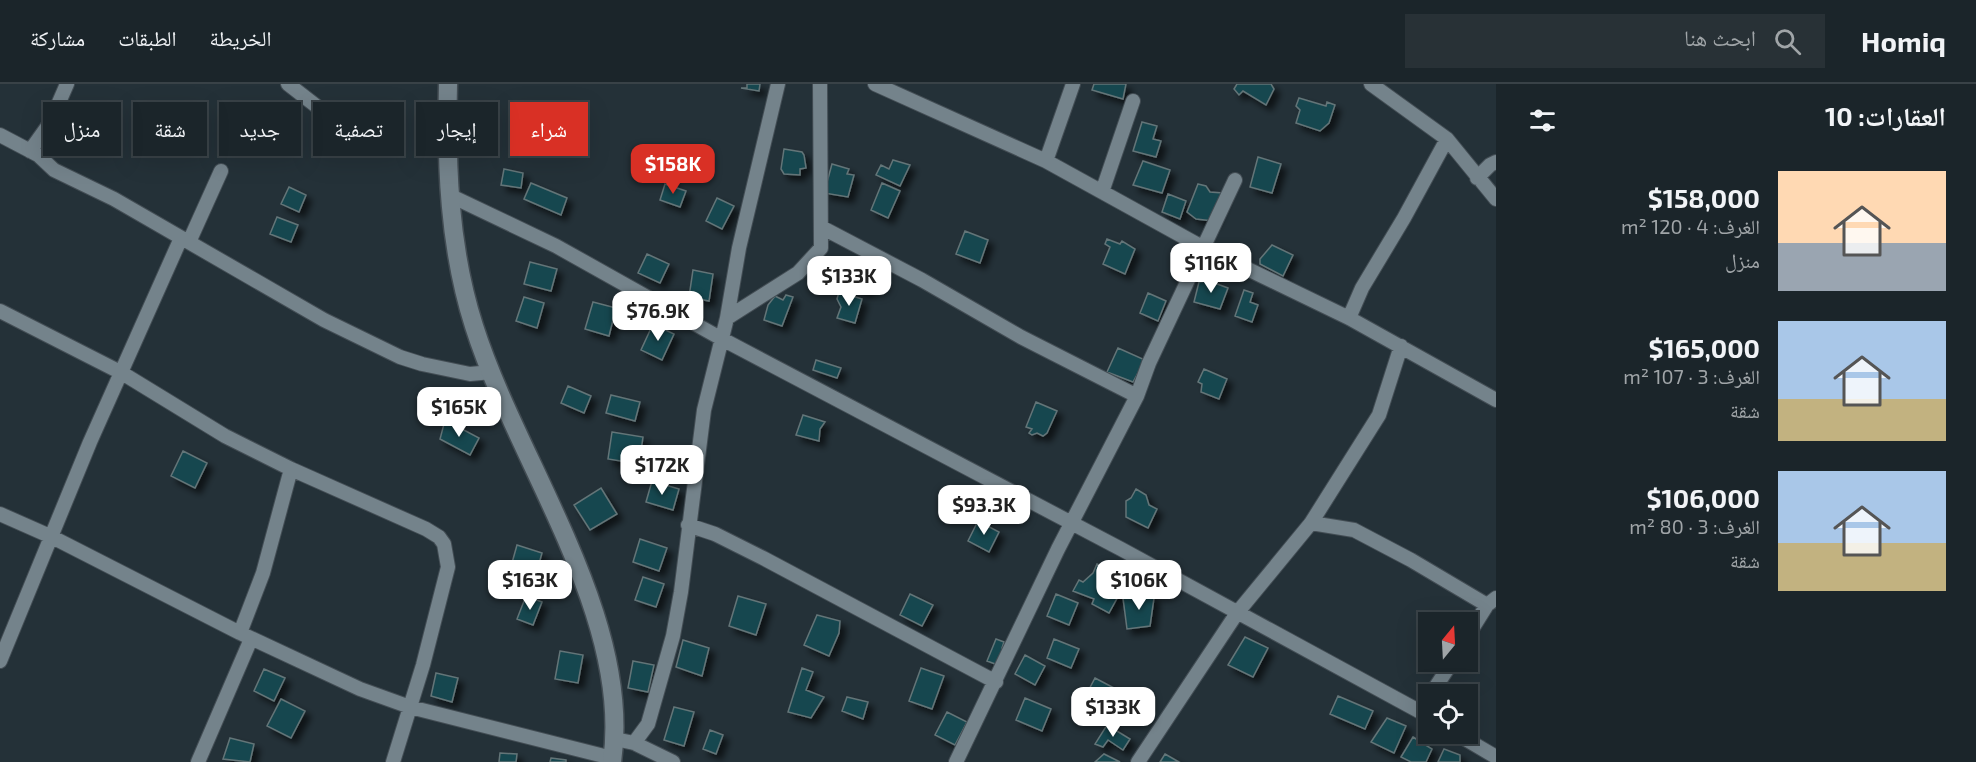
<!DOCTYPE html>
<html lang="ar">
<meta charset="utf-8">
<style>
body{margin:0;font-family:"Exo 2","Noto Naskh Arabic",sans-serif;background:#283136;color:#f1f3f6;direction:rtl;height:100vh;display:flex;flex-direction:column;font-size:22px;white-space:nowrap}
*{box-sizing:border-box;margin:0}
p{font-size:20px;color:#a0a5a8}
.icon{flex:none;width:33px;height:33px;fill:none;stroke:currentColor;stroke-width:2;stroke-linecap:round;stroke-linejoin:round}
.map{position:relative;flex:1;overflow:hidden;direction:ltr}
.sheet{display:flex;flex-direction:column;background:#1b252a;width:480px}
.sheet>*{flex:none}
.guide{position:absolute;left:18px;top:18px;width:570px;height:54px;direction:rtl;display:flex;gap:12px}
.needle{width:39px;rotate:18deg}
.controls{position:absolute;left:1418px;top:528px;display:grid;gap:12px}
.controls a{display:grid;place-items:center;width:60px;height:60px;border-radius:0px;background:#1b252a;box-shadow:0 6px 24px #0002,0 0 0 2px #394247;font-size:30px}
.price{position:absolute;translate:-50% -51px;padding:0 14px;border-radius:12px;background:#fff;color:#222;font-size:20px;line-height:39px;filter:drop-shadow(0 2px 3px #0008)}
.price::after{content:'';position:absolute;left:50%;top:36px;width:18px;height:14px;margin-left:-9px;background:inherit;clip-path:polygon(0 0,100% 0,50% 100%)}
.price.active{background:#d93025;color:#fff}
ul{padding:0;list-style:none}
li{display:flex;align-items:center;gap:18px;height:150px;padding:0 30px}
li span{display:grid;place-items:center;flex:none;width:168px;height:120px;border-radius:0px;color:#555}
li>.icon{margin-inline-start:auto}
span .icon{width:72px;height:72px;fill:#fffc;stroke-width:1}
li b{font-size:26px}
h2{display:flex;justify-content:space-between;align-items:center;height:72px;padding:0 30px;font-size:26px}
.chip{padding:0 21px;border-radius:0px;background:#1b252a;box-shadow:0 6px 24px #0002,0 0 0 2px #394247;font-size:21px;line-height:54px}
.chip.active{background:#d93025;color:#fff}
header{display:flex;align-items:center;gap:36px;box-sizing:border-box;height:84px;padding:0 30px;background:#1b252a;border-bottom:2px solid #394247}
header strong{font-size:28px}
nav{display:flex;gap:33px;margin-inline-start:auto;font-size:21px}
.search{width:420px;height:54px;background:#283136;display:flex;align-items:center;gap:15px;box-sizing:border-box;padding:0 21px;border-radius:0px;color:#a0a5a8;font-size:22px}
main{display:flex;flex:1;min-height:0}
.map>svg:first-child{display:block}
.building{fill:#18474f;stroke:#637578;stroke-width:1.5;filter:url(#shadow)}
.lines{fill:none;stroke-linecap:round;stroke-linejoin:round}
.minor-casing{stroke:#434d54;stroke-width:16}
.secondary-casing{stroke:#434d54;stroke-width:21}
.minor{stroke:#74838b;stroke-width:14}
.secondary{stroke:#74838b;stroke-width:18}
</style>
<header>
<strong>Homiq</strong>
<div class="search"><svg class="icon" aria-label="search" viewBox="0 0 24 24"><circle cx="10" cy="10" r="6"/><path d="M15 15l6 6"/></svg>ابحث هنا</div>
<nav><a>الخريطة</a><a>الطبقات</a><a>مشاركة</a></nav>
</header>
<main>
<section class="sheet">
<h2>العقارات: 10<svg class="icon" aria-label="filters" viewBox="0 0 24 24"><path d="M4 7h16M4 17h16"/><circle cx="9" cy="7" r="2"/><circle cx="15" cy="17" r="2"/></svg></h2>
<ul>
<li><span style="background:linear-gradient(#ffd9b3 60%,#9aa5b1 0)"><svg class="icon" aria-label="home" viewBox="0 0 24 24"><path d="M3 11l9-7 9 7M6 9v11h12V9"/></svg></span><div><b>$158,000</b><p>الغرف: 4 · 120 m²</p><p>منزل</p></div></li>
<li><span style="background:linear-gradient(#a9c7e8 65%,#c2b280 0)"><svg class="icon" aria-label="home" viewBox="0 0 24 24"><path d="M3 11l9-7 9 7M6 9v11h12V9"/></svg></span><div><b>$165,000</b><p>الغرف: 3 · 107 m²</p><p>شقة</p></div></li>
<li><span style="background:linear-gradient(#a9c7e8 60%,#c2b280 0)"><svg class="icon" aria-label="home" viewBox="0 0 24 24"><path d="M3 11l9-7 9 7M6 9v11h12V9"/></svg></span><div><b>$106,000</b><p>الغرف: 3 · 80 m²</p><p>شقة</p></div></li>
</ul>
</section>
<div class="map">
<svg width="1496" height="678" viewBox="0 0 1496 678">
<defs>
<filter id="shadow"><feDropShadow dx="5.5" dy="5.5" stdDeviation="3" flood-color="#0009"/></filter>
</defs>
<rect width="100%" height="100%" fill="#243138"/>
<path class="building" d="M 747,0 L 760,0 L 759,7 L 741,4 L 747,4 Z
M 1094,0 L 1126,0 L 1123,15 L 1092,6 Z
M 1237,0 L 1271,0 L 1274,5 L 1266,21 L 1243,7 L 1239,11 L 1234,5 Z
M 1299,14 L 1326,22 L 1327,18 L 1335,21 L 1329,39 L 1320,47 L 1296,39 L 1300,26 L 1296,22 Z
M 1142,38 L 1157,42 L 1153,55 L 1161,57 L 1156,73 L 1133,67 Z
M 784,65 L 802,68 L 804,71 L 806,84 L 800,85 L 800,91 L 784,90 L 781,85 Z
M 1258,73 L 1281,80 L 1272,109 L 1250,103 Z
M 893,76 L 910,81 L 900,102 L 876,91 L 881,81 L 889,85 Z
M 1143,77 L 1170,86 L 1162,109 L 1133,101 Z
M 832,80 L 849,85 L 847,90 L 854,91 L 848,113 L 824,109 Z
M 504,85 L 523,89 L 521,104 L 501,101 Z
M 531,99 L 567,114 L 561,131 L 524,115 Z
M 882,99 L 900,107 L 888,134 L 871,126 Z
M 665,100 L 686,107 L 680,123 L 660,116 Z
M 1198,100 L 1206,102 L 1210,108 L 1223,109 L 1213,137 L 1196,135 L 1187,128 Z
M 289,103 L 306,111 L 299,128 L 281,120 Z
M 1168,110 L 1186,117 L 1180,135 L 1162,128 Z
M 717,114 L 734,122 L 722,145 L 706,137 Z
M 277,133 L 298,141 L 291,158 L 270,150 Z
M 965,147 L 988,156 L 980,179 L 956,170 Z
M 1107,155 L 1120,160 L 1122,157 L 1135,165 L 1125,190 L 1103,180 L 1110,163 L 1105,160 Z
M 1272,161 L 1293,171 L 1283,192 L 1260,180 L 1260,175 Z
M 647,170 L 669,180 L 660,199 L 638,189 Z
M 530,178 L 557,185 L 551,207 L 524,200 Z
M 859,180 L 875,185 L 866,207 L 854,202 L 856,197 L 852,194 Z
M 693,186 L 713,190 L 709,217 L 689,213 Z
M 1209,197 L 1228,204 L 1220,225 L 1194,218 L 1199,198 Z
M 1244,206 L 1253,209 L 1250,218 L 1258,221 L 1252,238 L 1235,232 Z
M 839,208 L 862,215 L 855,239 L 837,234 L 841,223 L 837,215 Z
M 1148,209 L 1166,217 L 1158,237 L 1140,229 Z
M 786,211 L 793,213 L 782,242 L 764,236 L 768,221 L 775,212 L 783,216 Z
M 524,213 L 544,219 L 537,244 L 516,237 Z
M 593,218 L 616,224 L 609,252 L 585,245 Z
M 653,240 L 674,250 L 662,276 L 641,266 Z
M 1118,264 L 1145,276 L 1133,298 L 1107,288 Z
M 816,276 L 841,284 L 837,294 L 813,286 Z
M 1204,285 L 1227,295 L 1219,315 L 1201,308 L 1202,300 L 1198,298 Z
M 568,302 L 591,312 L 584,329 L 561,319 Z
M 611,311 L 640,318 L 635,337 L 606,329 Z
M 1036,318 L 1057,327 L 1047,349 L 1043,352 L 1037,349 L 1032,351 L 1029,349 L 1032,345 L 1026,343 Z
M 803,331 L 825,338 L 820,345 L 819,357 L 796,351 Z
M 445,336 L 479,354 L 470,371 L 440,355 Z
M 612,348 L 643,353 L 639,380 L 608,375 Z
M 183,367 L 207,379 L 195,404 L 171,392 Z
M 652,397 L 679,405 L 673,426 L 646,418 Z
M 601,404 L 617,430 L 590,446 L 574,421 Z
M 1136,405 L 1146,411 L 1149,421 L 1157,425 L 1148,444 L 1126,433 L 1126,417 L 1131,414 Z
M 978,437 L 999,448 L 989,468 L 968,457 Z
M 640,455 L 667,464 L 659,487 L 633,478 Z
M 517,461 L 542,469 L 535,494 L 510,486 Z
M 1097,480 L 1108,485 L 1110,484 L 1126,498 L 1109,529 L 1092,520 L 1094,515 L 1073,507 L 1079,496 L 1083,498 L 1093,489 Z
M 643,493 L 664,500 L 656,523 L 635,516 Z
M 910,510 L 933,521 L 922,542 L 900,531 Z
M 1056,510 L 1078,519 L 1069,541 L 1047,532 Z
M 1149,510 L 1154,514 L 1150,542 L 1127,545 L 1123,514 Z
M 526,512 L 542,518 L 533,541 L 517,535 Z
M 738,512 L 766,520 L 756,551 L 729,542 Z
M 817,531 L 840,537 L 839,549 L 829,572 L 804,561 Z
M 1245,553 L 1268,564 L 1253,593 L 1228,581 Z
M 996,555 L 1004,558 L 1002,564 L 1005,565 L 998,581 L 987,577 Z
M 1054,555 L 1079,565 L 1071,584 L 1047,574 Z
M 683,556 L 709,564 L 702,592 L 676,583 Z
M 560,567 L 583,571 L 578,599 L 555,595 Z
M 1025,571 L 1045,582 L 1035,601 L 1015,590 Z
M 633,577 L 654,581 L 648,608 L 628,604 Z
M 802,584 L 813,588 L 806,606 L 824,613 L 811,634 L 788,628 Z
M 921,584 L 944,592 L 932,625 L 909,617 Z
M 264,585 L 285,594 L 274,617 L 254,607 Z
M 436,589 L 458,594 L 452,618 L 431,612 Z
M 1095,594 L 1116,605 L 1104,628 L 1083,617 Z
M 1338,612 L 1373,627 L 1365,645 L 1330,630 Z
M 847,613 L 868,618 L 863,635 L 842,627 Z
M 1025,614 L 1051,625 L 1042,647 L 1016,636 Z
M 281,615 L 305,627 L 291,654 L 267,642 Z
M 674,623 L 694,628 L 684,662 L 664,656 Z
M 947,628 L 967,638 L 955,661 L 935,651 Z
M 1387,634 L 1406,642 L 1394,669 L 1371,658 Z
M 1107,641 L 1130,655 L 1123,666 L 1108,656 L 1103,663 L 1095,660 Z
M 710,646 L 723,651 L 716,670 L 703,665 Z
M 1413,653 L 1432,665 L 1426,678 L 1411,678 L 1401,673 Z
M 230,654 L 254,660 L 250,678 L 223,675 Z
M 1444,665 L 1460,671 L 1460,678 L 1438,678 Z
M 500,669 L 517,670 L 516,678 L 499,678 Z
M 1104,670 L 1120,678 L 1095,678 Z
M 1165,670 L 1179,678 L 1160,678 Z
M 551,674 L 566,676 L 566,678 L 550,678 Z"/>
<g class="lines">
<g class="minor-casing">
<path id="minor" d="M 288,0 L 342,42
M 875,0 L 1046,77 L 1202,163 L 1349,234 L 1496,316
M 1371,0 L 1447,55 L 1496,115
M 0,51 L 38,71 L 54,86 L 114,115 L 324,236 L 400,273 L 422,280 L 470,290 L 492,288
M 30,67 L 50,39 L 67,0
M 1046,77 L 1073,0
M 1477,94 L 1490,81 L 1496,78
M 1102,108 L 1133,17
M 449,111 L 556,162 L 722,255 L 1121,465 L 1428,632
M 821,143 L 922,196 L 1021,253 L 1137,312
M 189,158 L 221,87
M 0,227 L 122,289 L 225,352 L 291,385 L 263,489 L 240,549
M 727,234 L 798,189 L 821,164 L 820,0
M 1349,234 L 1362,204 L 1404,134 L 1447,55
M 291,385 L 426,445 L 439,453 L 444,460 L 448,483 L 423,581 L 393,678
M 0,430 L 52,453 L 240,549 L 360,605 L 410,623 L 612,674
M 1311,439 L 1354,446 L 1411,476 L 1487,521
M 688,441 L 715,450 L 763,474 L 996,598
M 1467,553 L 1487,521 L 1496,514
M 0,577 L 90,358 L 181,154
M 1431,610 L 1452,578
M 1457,650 L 1496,673
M 615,655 L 634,659 L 673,678
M 634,659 L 648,640 L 673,552 L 681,508 L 704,326 L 727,234 L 739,164 L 778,0
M 198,678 L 251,555
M 956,678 L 1058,465 L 1137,312 L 1149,279 L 1235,96
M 1138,678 L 1237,529 L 1311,439 L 1379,331 L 1401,262"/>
</g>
<g class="secondary-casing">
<path id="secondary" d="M 448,0 C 446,81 449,164 474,242 C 517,378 633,533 612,678"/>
</g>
<use href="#minor" class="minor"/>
<use href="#secondary" class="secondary"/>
</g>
</svg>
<div class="controls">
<a><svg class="needle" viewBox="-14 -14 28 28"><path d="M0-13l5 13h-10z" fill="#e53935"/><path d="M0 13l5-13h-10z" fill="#a0a5a8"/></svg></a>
<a><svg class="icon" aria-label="locate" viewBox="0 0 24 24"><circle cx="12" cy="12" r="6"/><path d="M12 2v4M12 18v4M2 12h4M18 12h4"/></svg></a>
</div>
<b class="price active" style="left:673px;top:111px">$158K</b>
<b class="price" style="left:1211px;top:210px">$116K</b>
<b class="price" style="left:849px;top:223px">$133K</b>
<b class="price" style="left:658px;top:258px">$76.9K</b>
<b class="price" style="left:459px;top:354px">$165K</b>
<b class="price" style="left:662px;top:412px">$172K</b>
<b class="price" style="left:984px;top:452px">$93.3K</b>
<b class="price" style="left:530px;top:527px">$163K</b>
<b class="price" style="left:1139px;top:527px">$106K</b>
<b class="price" style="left:1113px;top:654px">$133K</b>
<div class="guide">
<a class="chip active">شراء</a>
<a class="chip">إيجار</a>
<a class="chip">تصفية</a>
<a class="chip">جديد</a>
<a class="chip">شقة</a>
<a class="chip">منزل</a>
</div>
</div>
</main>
